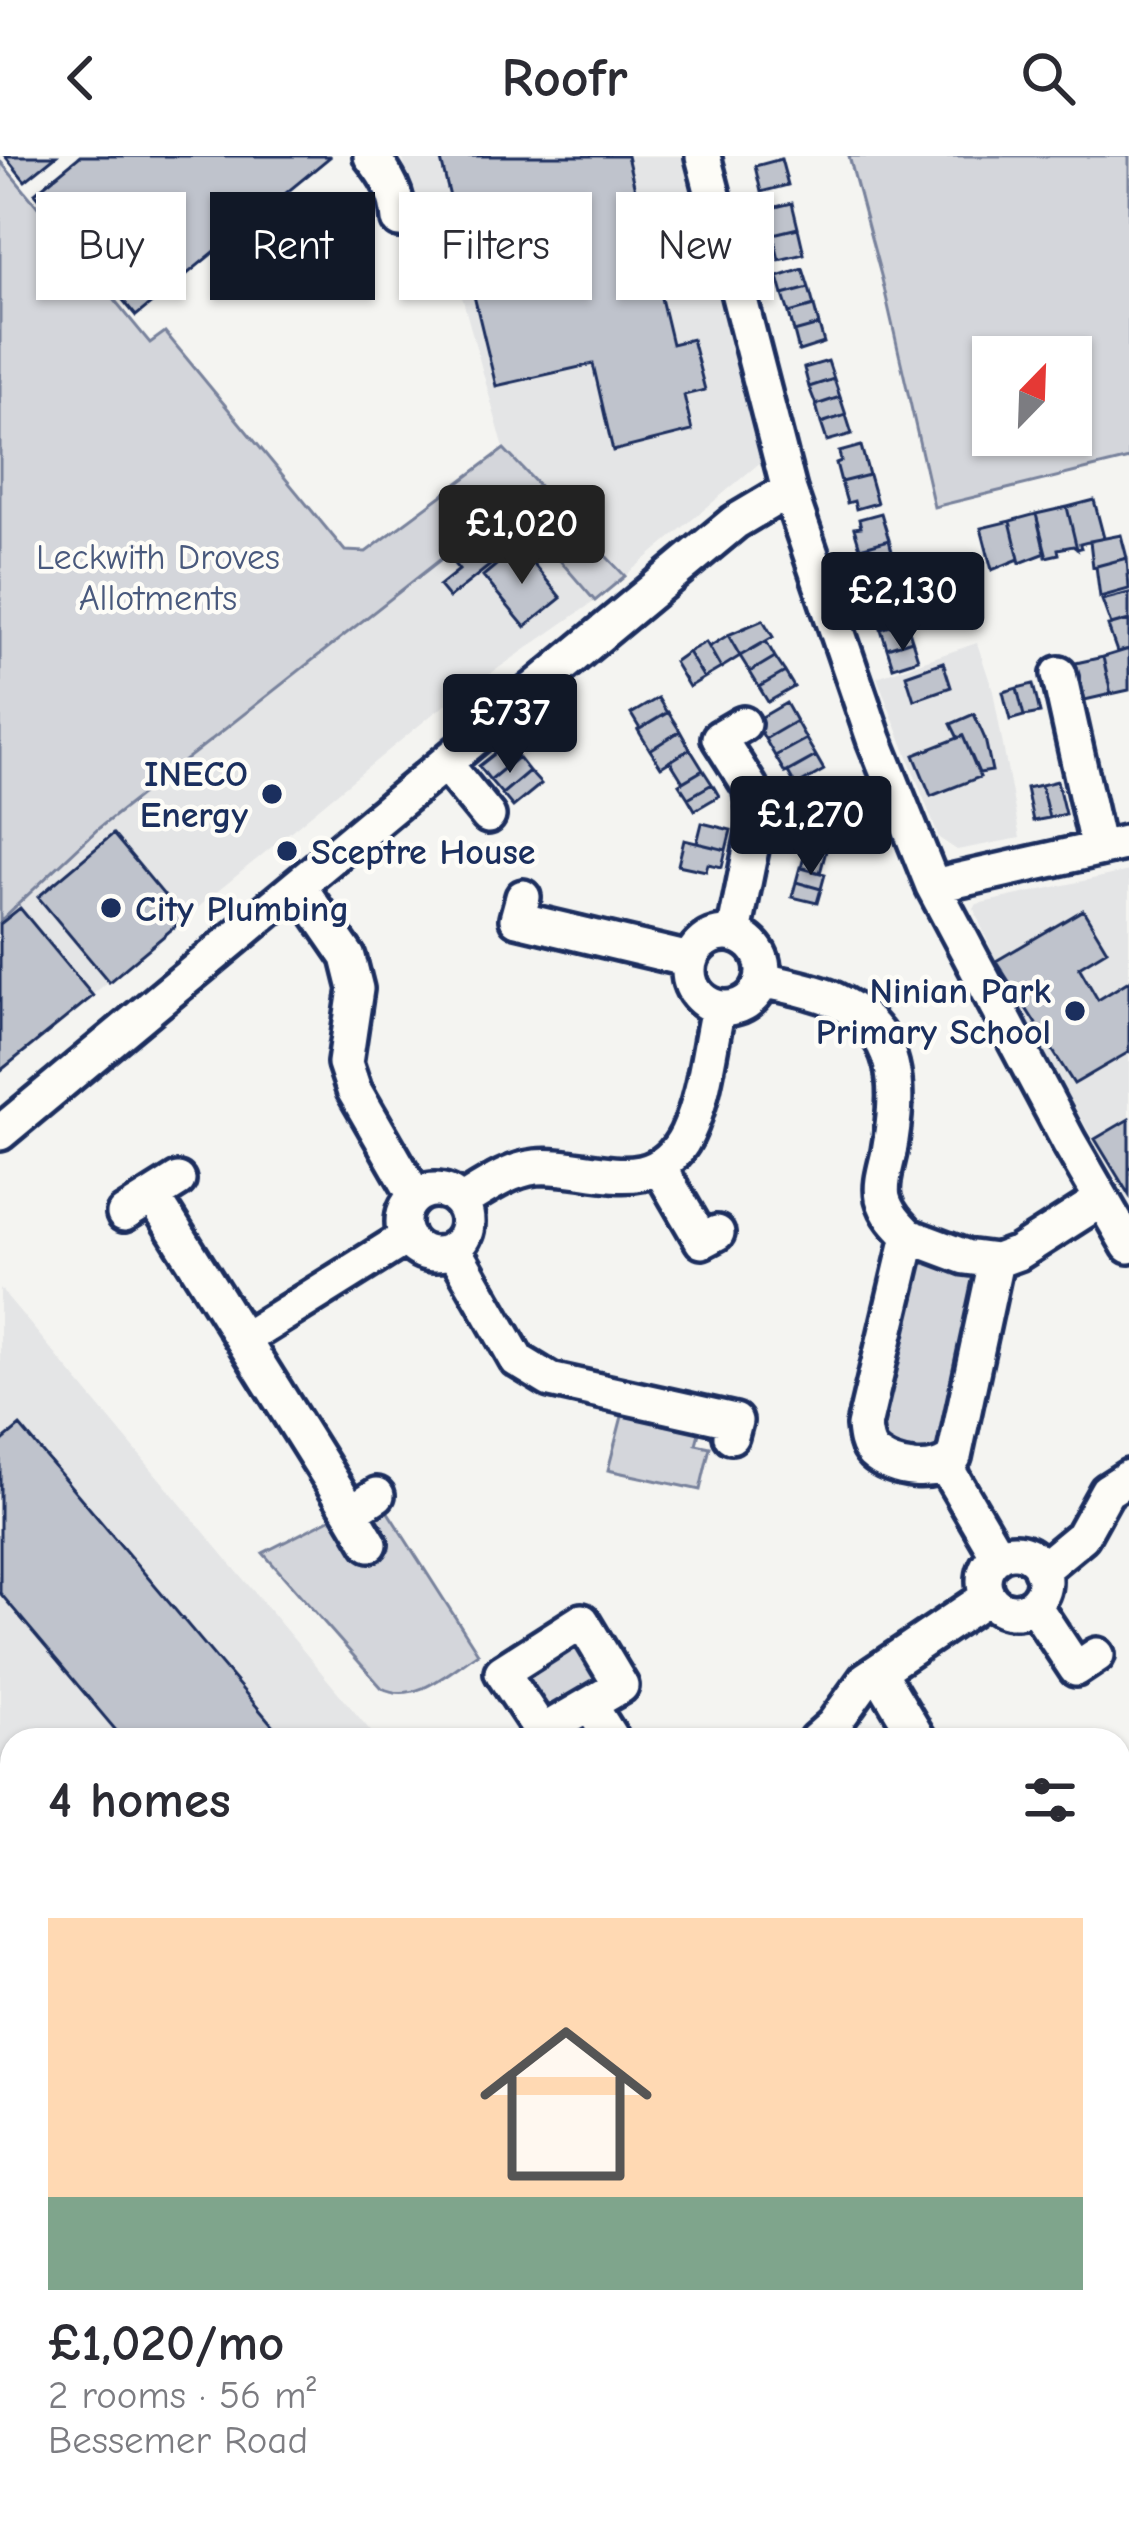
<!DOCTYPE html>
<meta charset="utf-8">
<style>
body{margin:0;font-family:"Comic Neue",sans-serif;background:#f7f7f7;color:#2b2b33;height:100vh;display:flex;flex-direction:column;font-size:45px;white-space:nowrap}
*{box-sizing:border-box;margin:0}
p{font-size:39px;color:#7c7c81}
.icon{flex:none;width:66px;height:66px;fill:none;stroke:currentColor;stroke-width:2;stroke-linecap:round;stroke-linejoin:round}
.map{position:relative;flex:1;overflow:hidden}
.side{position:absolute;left:0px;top:1572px;width:1131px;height:804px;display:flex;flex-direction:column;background:#fff;border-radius:36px 36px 0 0;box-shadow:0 3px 9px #0004}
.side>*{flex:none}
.top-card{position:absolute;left:36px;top:36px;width:1059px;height:108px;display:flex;gap:24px}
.needle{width:78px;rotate:23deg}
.tools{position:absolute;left:972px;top:180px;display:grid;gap:24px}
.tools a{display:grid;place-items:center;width:120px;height:120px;border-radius:0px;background:#fff;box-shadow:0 3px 9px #0004;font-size:60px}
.price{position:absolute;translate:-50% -102px;padding:0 27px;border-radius:12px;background:#111827;color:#fff;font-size:39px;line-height:78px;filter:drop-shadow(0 3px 6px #0008)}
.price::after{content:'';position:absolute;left:50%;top:72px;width:36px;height:27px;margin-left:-18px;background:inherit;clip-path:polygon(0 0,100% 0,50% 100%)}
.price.selected{background:#222;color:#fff}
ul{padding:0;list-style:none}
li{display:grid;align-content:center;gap:24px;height:636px;padding:0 48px}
li span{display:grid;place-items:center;height:372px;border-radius:0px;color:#555}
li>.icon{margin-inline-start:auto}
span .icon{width:216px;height:216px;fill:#fffc;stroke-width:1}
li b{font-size:51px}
h2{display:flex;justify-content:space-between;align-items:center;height:144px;padding:0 48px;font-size:51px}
.pill{padding:0 42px;border-radius:0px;background:#fff;box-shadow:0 3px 9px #0004;font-size:42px;line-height:108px}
.pill.selected{background:#111827;color:#fff}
header{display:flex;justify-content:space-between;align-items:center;height:156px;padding:0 48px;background:#fff;font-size:54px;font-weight:700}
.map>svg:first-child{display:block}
.built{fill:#e4e5e6}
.green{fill:#d4d6db;stroke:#78829c;stroke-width:3;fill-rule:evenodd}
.building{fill:#bfc3cc;stroke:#1b2f5e;stroke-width:3}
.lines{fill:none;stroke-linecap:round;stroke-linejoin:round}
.minor-casing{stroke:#1b2f5e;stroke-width:42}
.minor{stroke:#fdfcf7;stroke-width:33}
.poi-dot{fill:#1b2f5e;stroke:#fdfcf7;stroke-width:4.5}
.labels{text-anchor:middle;stroke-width:9;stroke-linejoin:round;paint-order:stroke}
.park-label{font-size:36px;fill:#49597d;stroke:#fdfcf7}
.poi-label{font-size:36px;font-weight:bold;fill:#1b2f5e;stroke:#fdfcf7;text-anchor:end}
</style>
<header><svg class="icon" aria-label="back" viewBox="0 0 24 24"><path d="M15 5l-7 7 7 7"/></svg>Roofr<svg class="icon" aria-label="search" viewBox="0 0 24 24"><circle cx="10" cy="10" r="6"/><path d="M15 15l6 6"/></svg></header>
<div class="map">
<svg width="1129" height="2376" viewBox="0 0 1129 2376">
<rect width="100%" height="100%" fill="#f4f4f1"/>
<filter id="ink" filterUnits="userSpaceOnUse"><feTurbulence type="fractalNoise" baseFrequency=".00833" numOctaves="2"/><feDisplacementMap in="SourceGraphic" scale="24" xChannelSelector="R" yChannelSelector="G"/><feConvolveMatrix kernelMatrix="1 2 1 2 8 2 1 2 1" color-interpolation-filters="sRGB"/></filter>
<g filter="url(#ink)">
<path class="built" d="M 402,0 L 686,0 L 762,305 L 625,420 L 504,293 L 453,108 L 432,111 Z
M 512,347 L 595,445 L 434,557 L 0,915 L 0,765 L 99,672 Z
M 977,487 L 993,535 L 1020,682 L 957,694 L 939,682 L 877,521 Z
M 1129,715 L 1129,1045 L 1048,905 L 996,805 L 974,753 L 977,748 Z
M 0,1132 L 378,1584 L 12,1584 L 12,2364 L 1119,2364 L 1119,1649 L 1129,1641 L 1129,2376 L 0,2376 Z"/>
<path class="green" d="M 849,0 L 1129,0 L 1129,303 L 934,351 L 882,123 ZM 993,201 L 1071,201 L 1071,279 L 993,279 Z
M 0,5 L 150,187 L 165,176 L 345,395 L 366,396 L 504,293 L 625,420 L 595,445 L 511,348 L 99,672 L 0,765 Z
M 909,1080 L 996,1105 L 954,1301 L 873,1297 Z
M 627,1241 L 704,1258 L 696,1288 L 710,1291 L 700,1334 L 608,1314 Z
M 377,1339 L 478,1497 C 450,1515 416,1549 382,1532 L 263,1397 Z
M 582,1465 L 621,1530 L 542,1576 L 502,1516 Z"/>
<path class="building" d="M 5,0 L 56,0 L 25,25 Z
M 80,0 L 329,0 L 330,1 L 136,160 L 35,37 Z
M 440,0 L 627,0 L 672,188 L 692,183 L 705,234 L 684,239 L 692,275 L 613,295 L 593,208 L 496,230 Z
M 781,3 L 788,29 L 761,36 L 755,10 Z
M 792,47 L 798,72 L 773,78 L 767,53 Z
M 798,72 L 804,98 L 779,104 L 773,78 Z
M 803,113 L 809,132 L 783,139 L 778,121 Z
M 809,132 L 814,150 L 789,157 L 783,139 Z
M 814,150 L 819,169 L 794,176 L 789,157 Z
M 819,169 L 824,187 L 799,195 L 794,176 Z
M 828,205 L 834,223 L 809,231 L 804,212 Z
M 834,223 L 840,241 L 816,249 L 809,231 Z
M 840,241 L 846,259 L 821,267 L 816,249 Z
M 846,259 L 852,278 L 827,285 L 821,267 Z
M 861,290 L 869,319 L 841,326 L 836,307 L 841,305 L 839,296 Z
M 869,319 L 877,347 L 856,353 L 854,345 L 847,347 L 841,326 Z
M 1094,344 L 1104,382 L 1080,388 L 1081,392 L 1077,393 L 1067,351 Z
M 1067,351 L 1077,393 L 1073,390 L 1058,393 L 1059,398 L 1046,401 L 1036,358 Z
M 881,357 L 889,384 L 860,392 L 854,372 L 861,371 L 859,363 Z
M 1036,358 L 1046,397 L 1020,407 L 1010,365 Z
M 504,360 L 523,383 L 449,442 L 439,430 L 459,414 L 450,403 Z
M 1010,365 L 1019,403 L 992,414 L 981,372 Z
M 1121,379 L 1127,402 L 1093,411 L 1090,385 Z
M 889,384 L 897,414 L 873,421 L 871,414 L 866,415 L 860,392 Z
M 519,390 L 561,442 L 525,471 L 483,420 Z
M 1127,402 L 1129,433 L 1100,441 L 1096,410 Z
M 894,427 L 900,446 L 876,454 L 869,435 Z
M 1129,437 L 1129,464 L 1111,469 L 1102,444 Z
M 900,446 L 906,465 L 881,473 L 876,454 Z
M 763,464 L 773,481 L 740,500 L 728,479 Z
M 1129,464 L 1129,493 L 1117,496 L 1108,470 Z
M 906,465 L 912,484 L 887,492 L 881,473 Z
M 728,479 L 740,500 L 721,512 L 709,491 Z
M 912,484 L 918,503 L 893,511 L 887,492 Z
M 766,485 L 775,501 L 750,516 L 740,500 Z
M 706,486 L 721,512 L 704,522 L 688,496 Z
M 1129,493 L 1129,534 L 1111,538 L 1103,501 Z
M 688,496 L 704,522 L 689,531 L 674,506 Z
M 775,501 L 785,516 L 759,531 L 750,516 Z
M 1103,501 L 1111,538 L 1085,544 L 1076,507 Z
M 943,506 L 951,531 L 914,544 L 906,519 Z
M 785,516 L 794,531 L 768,546 L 759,531 Z
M 1033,528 L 1040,557 L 1024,560 L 1017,532 Z
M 1017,532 L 1024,560 L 1010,564 L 1003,536 Z
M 658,542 L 667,557 L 640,573 L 631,558 Z
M 786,547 L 796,565 L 765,583 L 755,565 Z
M 668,556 L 680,575 L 650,594 L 638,574 Z
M 974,558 L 985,583 L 992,615 L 979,617 L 963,580 L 958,582 L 951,568 Z
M 796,565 L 806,583 L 775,600 L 765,583 Z
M 680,575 L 690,593 L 661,611 L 650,594 Z
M 963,580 L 980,621 L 931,640 L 914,599 Z
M 806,583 L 816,600 L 785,617 L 775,600 Z
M 507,588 L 518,601 L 490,624 L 479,610 Z
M 690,593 L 703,614 L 683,626 L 670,605 Z
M 816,600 L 824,614 L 796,630 L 788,616 Z
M 518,601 L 529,615 L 502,638 L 490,624 Z
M 703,614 L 712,628 L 688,642 L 679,628 Z
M 529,615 L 541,628 L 513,651 L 502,638 Z
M 1057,625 L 1065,658 L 1049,662 L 1041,629 Z
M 712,628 L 719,640 L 695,654 L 688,642 Z
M 1041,629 L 1049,662 L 1033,665 L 1026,632 Z
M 812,651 L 838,658 L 834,674 L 808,667 Z
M 702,667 L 731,674 L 726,694 L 697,687 Z
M 806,667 L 834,674 L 829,691 L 801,684 Z
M 113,678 L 184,763 L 109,826 L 38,741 Z
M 684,684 L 726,694 L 722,711 L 708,708 L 706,715 L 678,709 Z
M 808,686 L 827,691 L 820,717 L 801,712 Z
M 800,711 L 825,718 L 821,733 L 796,726 Z
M 796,726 L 821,733 L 817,747 L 792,741 Z
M 20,752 L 93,840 L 0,915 L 0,768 Z
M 1083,754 L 1107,794 L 1079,811 L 1098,844 L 1129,825 L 1129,896 L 1074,928 L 996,805 Z
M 1129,963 L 1129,1039 L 1095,983 Z
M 20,1270 L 285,1584 L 124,1584 L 0,1437 L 0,1287 Z
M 1129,1665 L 1129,1710 L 1119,1718 L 1119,1673 Z
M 12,1832 L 12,1992 L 0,2002 L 0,1842 Z
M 1119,2009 L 1129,2021 L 1129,2167 L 1119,2176 Z
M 488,2364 L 981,2364 L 991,2376 L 497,2376 Z"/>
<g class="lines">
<g class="minor-casing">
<path id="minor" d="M 371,0 C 388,21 397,37 399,64
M 703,0 L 789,334 L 874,583 L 933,730 L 1069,986 L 1129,1090
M 1059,518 L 1098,693
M 446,609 L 488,660
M 299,730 L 348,801 L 356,833 L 345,907 L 354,934 L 415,1040
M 933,730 L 1129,686
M 523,741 L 517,763 L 690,804
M689 815a37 37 0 1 1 74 0a37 37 0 1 1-74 0Z
M 734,778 L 757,663 L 750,631 L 719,582 L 743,568
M 763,824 C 787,830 813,834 835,844 C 902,876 900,933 889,996 C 886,1011 880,1027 883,1042 C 887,1058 898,1069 909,1080
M 0,977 L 735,366 L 789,334
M 659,1011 L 702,1085 L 717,1077
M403 1066a32 32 0 1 1 64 0a32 32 0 1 1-64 0Z
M 153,1040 L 351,1356 L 377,1339
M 461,1046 C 484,1032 509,1014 536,1011 C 589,1006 653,1047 687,978 C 705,940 709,892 718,852
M 124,1058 L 178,1024
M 909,1080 L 965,1101 L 996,1105 L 954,1301 C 937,1321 892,1315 873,1297 C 866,1290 865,1280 864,1270 Z
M 453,1092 L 517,1204 L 550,1224 L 735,1265 L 731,1280
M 996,1105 L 1018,1097 L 1101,1044
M 244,1183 L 407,1081
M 946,1311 L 998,1400
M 351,1356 L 370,1388
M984 1425a30 30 0 1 1 60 0a30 30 0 1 1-60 0Z
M 1041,1414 L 1082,1380 L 1107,1335 L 1129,1321
M 1033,1448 L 1076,1513 L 1097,1499
M 582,1465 L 621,1530 L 542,1576 L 502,1516 Z
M 878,1515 L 919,1584
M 590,1549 L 612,1584
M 816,1584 L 833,1569 L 866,1523 L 988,1441
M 0,2132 L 12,2117
M 0,2296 L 12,2311
M 56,2364 L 66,2376"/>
</g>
<use href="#minor" class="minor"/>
</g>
</g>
<g class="poi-dot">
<circle cx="272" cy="638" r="12"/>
<circle cx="287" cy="695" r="12"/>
<circle cx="111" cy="752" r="12"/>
<circle cx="1075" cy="855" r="12"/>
</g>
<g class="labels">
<g class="park-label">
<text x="158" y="413">Leckwith Droves<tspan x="158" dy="41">Allotments</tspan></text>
</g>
<g class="poi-label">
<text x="248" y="630">INECO<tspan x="248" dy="41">Energy</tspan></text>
<text x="311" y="708" text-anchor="start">Sceptre House</text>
<text x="135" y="765" text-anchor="start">City Plumbing</text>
<text x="1051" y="847">Ninian Park<tspan x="1051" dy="41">Primary School</tspan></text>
</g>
</g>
</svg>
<div class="tools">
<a><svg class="needle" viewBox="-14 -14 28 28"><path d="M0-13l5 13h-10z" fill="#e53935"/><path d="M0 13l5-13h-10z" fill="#7c7c81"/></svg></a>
</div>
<b class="price selected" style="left:522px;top:431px">£1,020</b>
<b class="price" style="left:903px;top:498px">£2,130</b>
<b class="price" style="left:510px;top:620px">£737</b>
<b class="price" style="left:811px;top:722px">£1,270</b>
<div class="top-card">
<a class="pill">Buy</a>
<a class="pill selected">Rent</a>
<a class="pill">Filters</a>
<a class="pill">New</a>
</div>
<section class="side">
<h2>4 homes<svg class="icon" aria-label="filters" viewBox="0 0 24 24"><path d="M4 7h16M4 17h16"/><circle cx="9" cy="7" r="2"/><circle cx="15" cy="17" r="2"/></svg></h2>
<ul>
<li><span style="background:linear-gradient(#ffd9b3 75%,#7fa58c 0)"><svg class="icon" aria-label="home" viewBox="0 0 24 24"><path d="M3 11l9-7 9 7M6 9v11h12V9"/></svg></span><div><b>£1,020/mo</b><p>2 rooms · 56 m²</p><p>Bessemer Road</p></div></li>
</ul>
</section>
</div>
